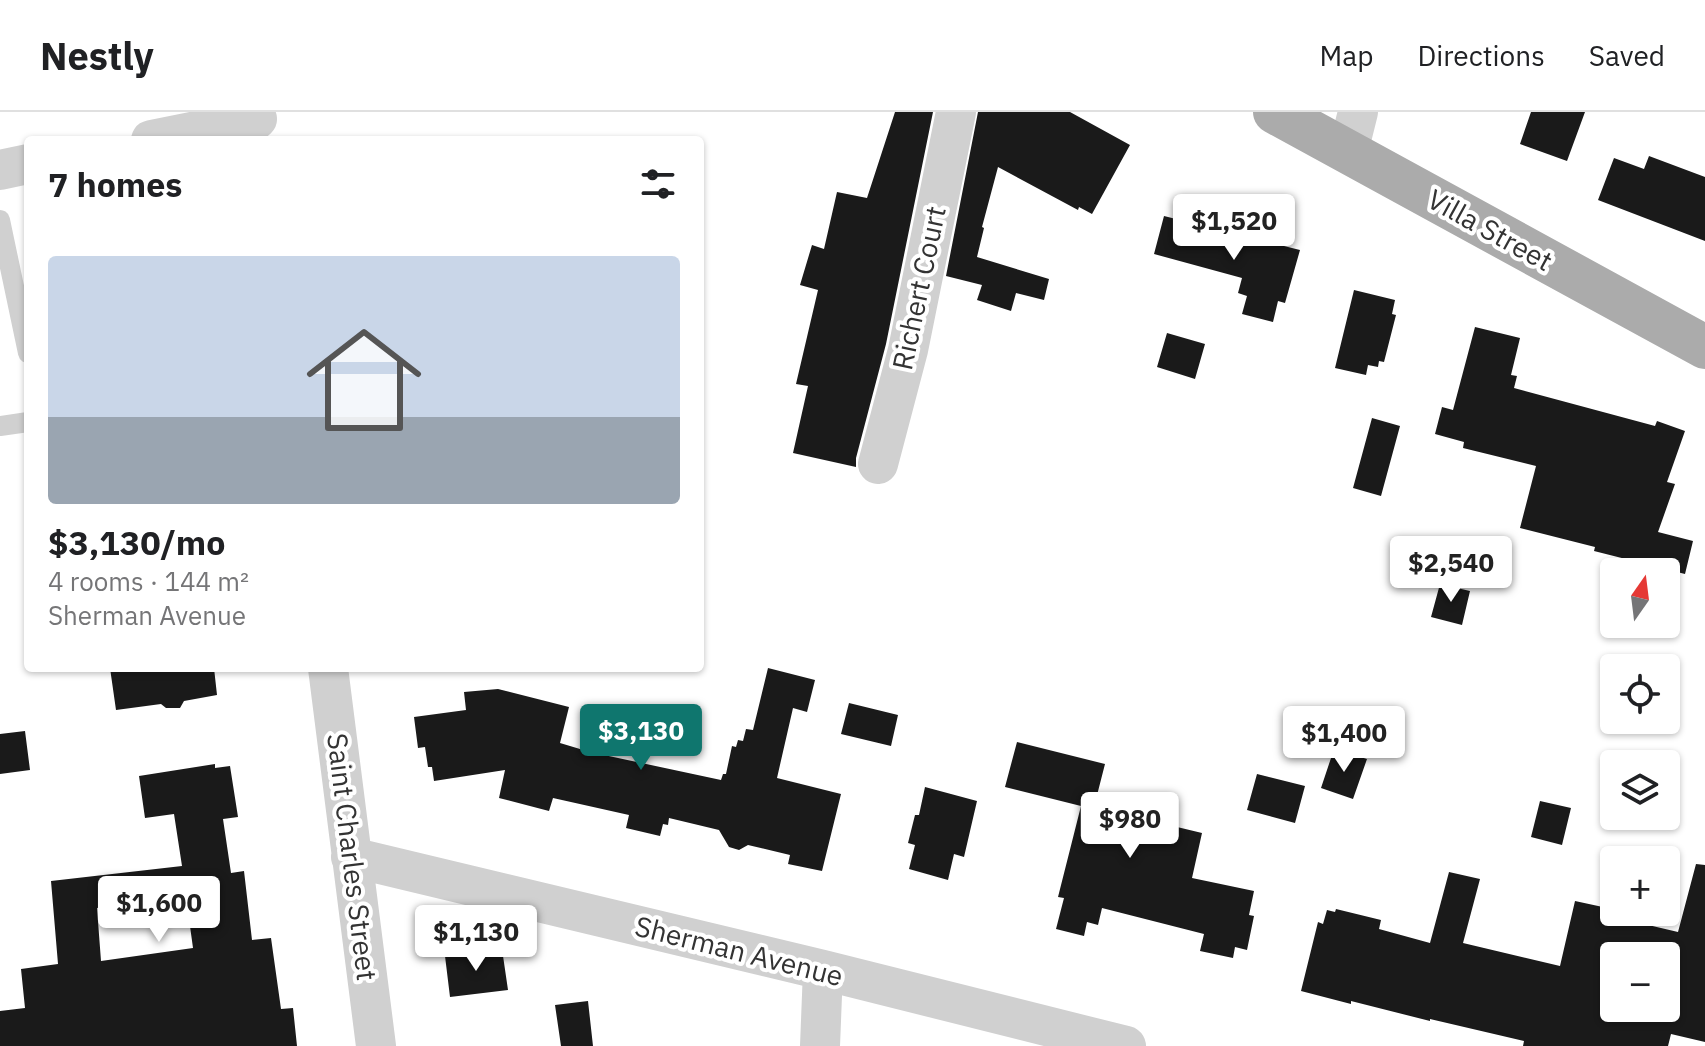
<!DOCTYPE html>
<meta charset="utf-8">
<style>
body{margin:0;font-family:"IBM Plex Sans",sans-serif;background:#f6f6f6;color:#202124;height:100vh;display:flex;flex-direction:column;font-size:30px;white-space:nowrap}
*{box-sizing:border-box;margin:0}
p{font-size:26px;color:#757577}
.icon{flex:none;width:44px;height:44px;fill:none;stroke:currentColor;stroke-width:2;stroke-linecap:round;stroke-linejoin:round}
.map{position:relative;flex:1;overflow:hidden}
.panel{position:absolute;left:24px;top:24px;width:680px;height:536px;display:flex;flex-direction:column;background:#fff;border-radius:8px;box-shadow:0 2px 6px #0004}
.panel>*{flex:none}
.needle{width:52px;rotate:14deg}
.tools{position:absolute;left:1600px;top:446px;display:grid;gap:16px}
.tools a{display:grid;place-items:center;width:80px;height:80px;border-radius:8px;background:#fff;box-shadow:0 2px 6px #0004;font-size:40px}
.price{position:absolute;translate:-50% -68px;padding:0 18px;border-radius:8px;background:#fff;color:#222;font-size:26px;line-height:52px;filter:drop-shadow(0 2px 4px #0008)}
.price::after{content:'';position:absolute;left:50%;top:48px;width:24px;height:18px;margin-left:-12px;background:inherit;clip-path:polygon(0 0,100% 0,50% 100%)}
.price.active{background:#0f766e;color:#fff}
ul{padding:0;list-style:none}
li{display:grid;align-content:center;gap:16px;height:424px;padding:0 24px}
li+li{border-top:2px solid #e0e0e0}
li span{display:grid;place-items:center;height:248px;border-radius:8px;color:#555}
li>.icon{margin-inline-start:auto}
span .icon{width:144px;height:144px;fill:#fffc;stroke-width:1}
li b{font-size:34px}
h2{display:flex;justify-content:space-between;align-items:center;height:96px;padding:0 24px;font-size:34px}
header{display:flex;align-items:center;gap:48px;box-sizing:border-box;height:112px;padding:0 40px;background:#fff;border-bottom:2px solid #e0e0e0}
header strong{font-size:38px}
nav{display:flex;gap:44px;margin-inline-start:auto;font-size:28px}
.map>svg:first-child{display:block}
.building{fill:#1a1a1a;fill-rule:evenodd}
.lines{fill:none;stroke-linecap:round;stroke-linejoin:round}
.lane{stroke:#d0d0d0;stroke-width:20}
.street{stroke:#d0d0d0;stroke-width:40}
.primary{stroke:#ababab;stroke-width:44}
.labels{text-anchor:middle;stroke-width:8;stroke-linejoin:round;paint-order:stroke}
.street-label{font-size:28px;fill:#333;stroke:#fff}
</style>
<header>
<strong>Nestly</strong>
<nav><a>Map</a><a>Directions</a><a>Saved</a></nav>
</header>
<div class="map">
<svg width="1705" height="934" viewBox="0 0 1705 934">
<rect width="100%" height="100%" fill="#fff"/>
<path class="building" d="M 895,0 L 933,0 L 886,232 L 856,346 L 856,355 L 793,341 L 808,274 L 796,272 L 818,178 L 800,173 L 812,133 L 824,137 L 837,80 L 867,86 Z
M 978,0 L 1070,0 L 1130,33 L 1092,102 L 1079,95 L 1078,98 L 998,55 L 982,115 L 984,116 L 977,145 L 1049,167 L 1044,188 L 1016,181 L 1011,199 L 977,188 L 982,173 L 946,164 Z
M 1531,0 L 1585,0 L 1567,49 L 1520,32 Z
M 1649,44 L 1705,65 L 1705,129 L 1598,88 L 1614,46 L 1644,57 Z
M 1164,104 L 1300,138 L 1285,191 L 1278,189 L 1273,210 L 1242,202 L 1247,184 L 1238,181 L 1242,166 L 1154,142 Z
M 1354,178 L 1395,188 L 1392,202 L 1396,203 L 1384,250 L 1379,249 L 1378,255 L 1368,253 L 1366,263 L 1335,256 Z
M 1475,215 L 1520,226 L 1511,263 L 1517,264 L 1514,276 L 1655,314 L 1657,309 L 1685,319 L 1667,370 L 1675,372 L 1658,420 L 1693,429 L 1685,462 L 1594,439 L 1595,435 L 1520,416 L 1536,354 L 1463,336 L 1464,330 L 1435,322 L 1442,295 L 1453,298 Z
M 1167,221 L 1205,232 L 1195,267 L 1157,255 Z
M 1372,306 L 1400,314 L 1381,384 L 1353,376 Z
M 1440,472 L 1470,479 L 1462,513 L 1431,505 Z
M 110,556 L 214,556 L 217,583 L 184,589 L 180,596 L 166,596 L 161,592 L 116,598 Z
M 768,556 L 815,568 L 807,600 L 793,596 L 777,666 L 841,682 L 822,759 L 788,752 L 790,743 L 748,733 L 739,738 L 729,735 L 719,718 L 669,706 L 668,713 L 663,712 L 660,724 L 626,716 L 629,703 L 553,686 L 549,699 L 499,686 L 505,658 L 434,669 L 432,655 L 428,655 L 425,635 L 418,636 L 414,605 L 466,598 L 464,580 L 498,577 L 569,595 L 560,631 L 590,640 L 721,668 L 723,662 L 726,662 L 732,634 L 736,635 L 738,628 L 743,629 L 746,617 L 753,618 Z
M 849,591 L 898,603 L 891,634 L 841,622 Z
M 25,619 L 30,658 L 0,662 L 0,622 Z
M 1017,630 L 1105,652 L 1094,695 L 1202,721 L 1192,766 L 1254,779 L 1249,803 L 1254,804 L 1247,838 L 1235,835 L 1233,846 L 1200,839 L 1204,822 L 1102,796 L 1098,813 L 1087,810 L 1084,824 L 1056,817 L 1064,786 L 1058,785 L 1081,694 L 1005,675 Z
M 1334,637 L 1367,647 L 1353,687 L 1321,676 Z
M 215,652 L 215,656 L 230,654 L 238,705 L 223,707 L 231,761 L 244,759 L 252,828 L 271,826 L 281,897 L 293,896 L 297,934 L 0,934 L 0,899 L 25,896 L 21,857 L 58,852 L 51,769 L 182,754 L 174,702 L 145,706 L 139,664 ZM 186,785 L 193,836 L 101,849 L 97,796 Z
M 1257,662 L 1305,674 L 1295,711 L 1247,698 Z
M 925,675 L 977,689 L 964,745 L 954,742 L 948,768 L 909,757 L 915,733 L 908,731 L 915,703 L 919,703 Z
M 1540,689 L 1571,696 L 1562,733 L 1531,725 Z
M 1696,752 L 1705,753 L 1705,930 L 1671,922 L 1668,934 L 1523,934 L 1524,929 L 1430,907 L 1430,909 L 1351,889 L 1351,892 L 1301,879 L 1318,810 L 1323,812 L 1327,798 L 1335,800 L 1336,797 L 1381,808 L 1379,817 L 1430,831 L 1449,760 L 1480,767 L 1463,831 L 1560,854 L 1575,789 L 1612,797 L 1610,804 L 1678,820 ZM 1614,844 L 1666,844 L 1666,896 L 1614,896 Z
M 502,837 L 508,878 L 450,885 L 445,844 Z
M 588,889 L 593,934 L 561,934 L 555,893 Z"/>
<g class="lines">
<path class="lane" d="M 0,108 L 28,241
M 0,314 L 28,310"/>
<path class="street" d="M 151,28 L 257,7
M 1348,40 L 1358,0
M 0,58 L 28,52
M 878,352 L 908,238 L 956,0
M 328,556 L 376,934
M 351,745 L 823,858 L 1126,934
M 820,934 L 823,858"/>
<path class="primary" d="M 1275,0 L 1705,235"/>
</g>
<g class="labels">
<g class="street-label">
<text transform="translate(1490 118) rotate(29)" y="10">Villa Street</text>
<text transform="translate(919 176) rotate(-78)" y="10">Richert Court</text>
<text transform="translate(352 745) rotate(83)" y="10">Saint Charles Street</text>
<text transform="translate(739 839) rotate(14)" y="10">Sherman Avenue</text>
</g>
</g>
</svg>
<div class="tools">
<a><svg class="needle" viewBox="-14 -14 28 28"><path d="M0-13l5 13h-10z" fill="#e53935"/><path d="M0 13l5-13h-10z" fill="#757577"/></svg></a>
<a><svg class="icon" aria-label="locate" viewBox="0 0 24 24"><circle cx="12" cy="12" r="6"/><path d="M12 2v4M12 18v4M2 12h4M18 12h4"/></svg></a>
<a><svg class="icon" aria-label="layers" viewBox="0 0 24 24"><path d="M12 4l9 5-9 5-9-5zM3 14l9 5 9-5"/></svg></a>
<a>+</a>
<a>−</a>
</div>
<b class="price" style="left:1234px;top:150px">$1,520</b>
<b class="price" style="left:1451px;top:492px">$2,540</b>
<b class="price active" style="left:641px;top:660px">$3,130</b>
<b class="price" style="left:1344px;top:662px">$1,400</b>
<b class="price" style="left:1130px;top:748px">$980</b>
<b class="price" style="left:159px;top:832px">$1,600</b>
<b class="price" style="left:476px;top:861px">$1,130</b>
<section class="panel">
<h2>7 homes<svg class="icon" aria-label="filters" viewBox="0 0 24 24"><path d="M4 7h16M4 17h16"/><circle cx="9" cy="7" r="2"/><circle cx="15" cy="17" r="2"/></svg></h2>
<ul>
<li><span style="background:linear-gradient(#c9d6e8 65%,#9aa5b1 0)"><svg class="icon" aria-label="home" viewBox="0 0 24 24"><path d="M3 11l9-7 9 7M6 9v11h12V9"/></svg></span><div><b>$3,130/mo</b><p>4 rooms · 144 m²</p><p>Sherman Avenue</p></div></li>
</ul>
</section>
</div>
